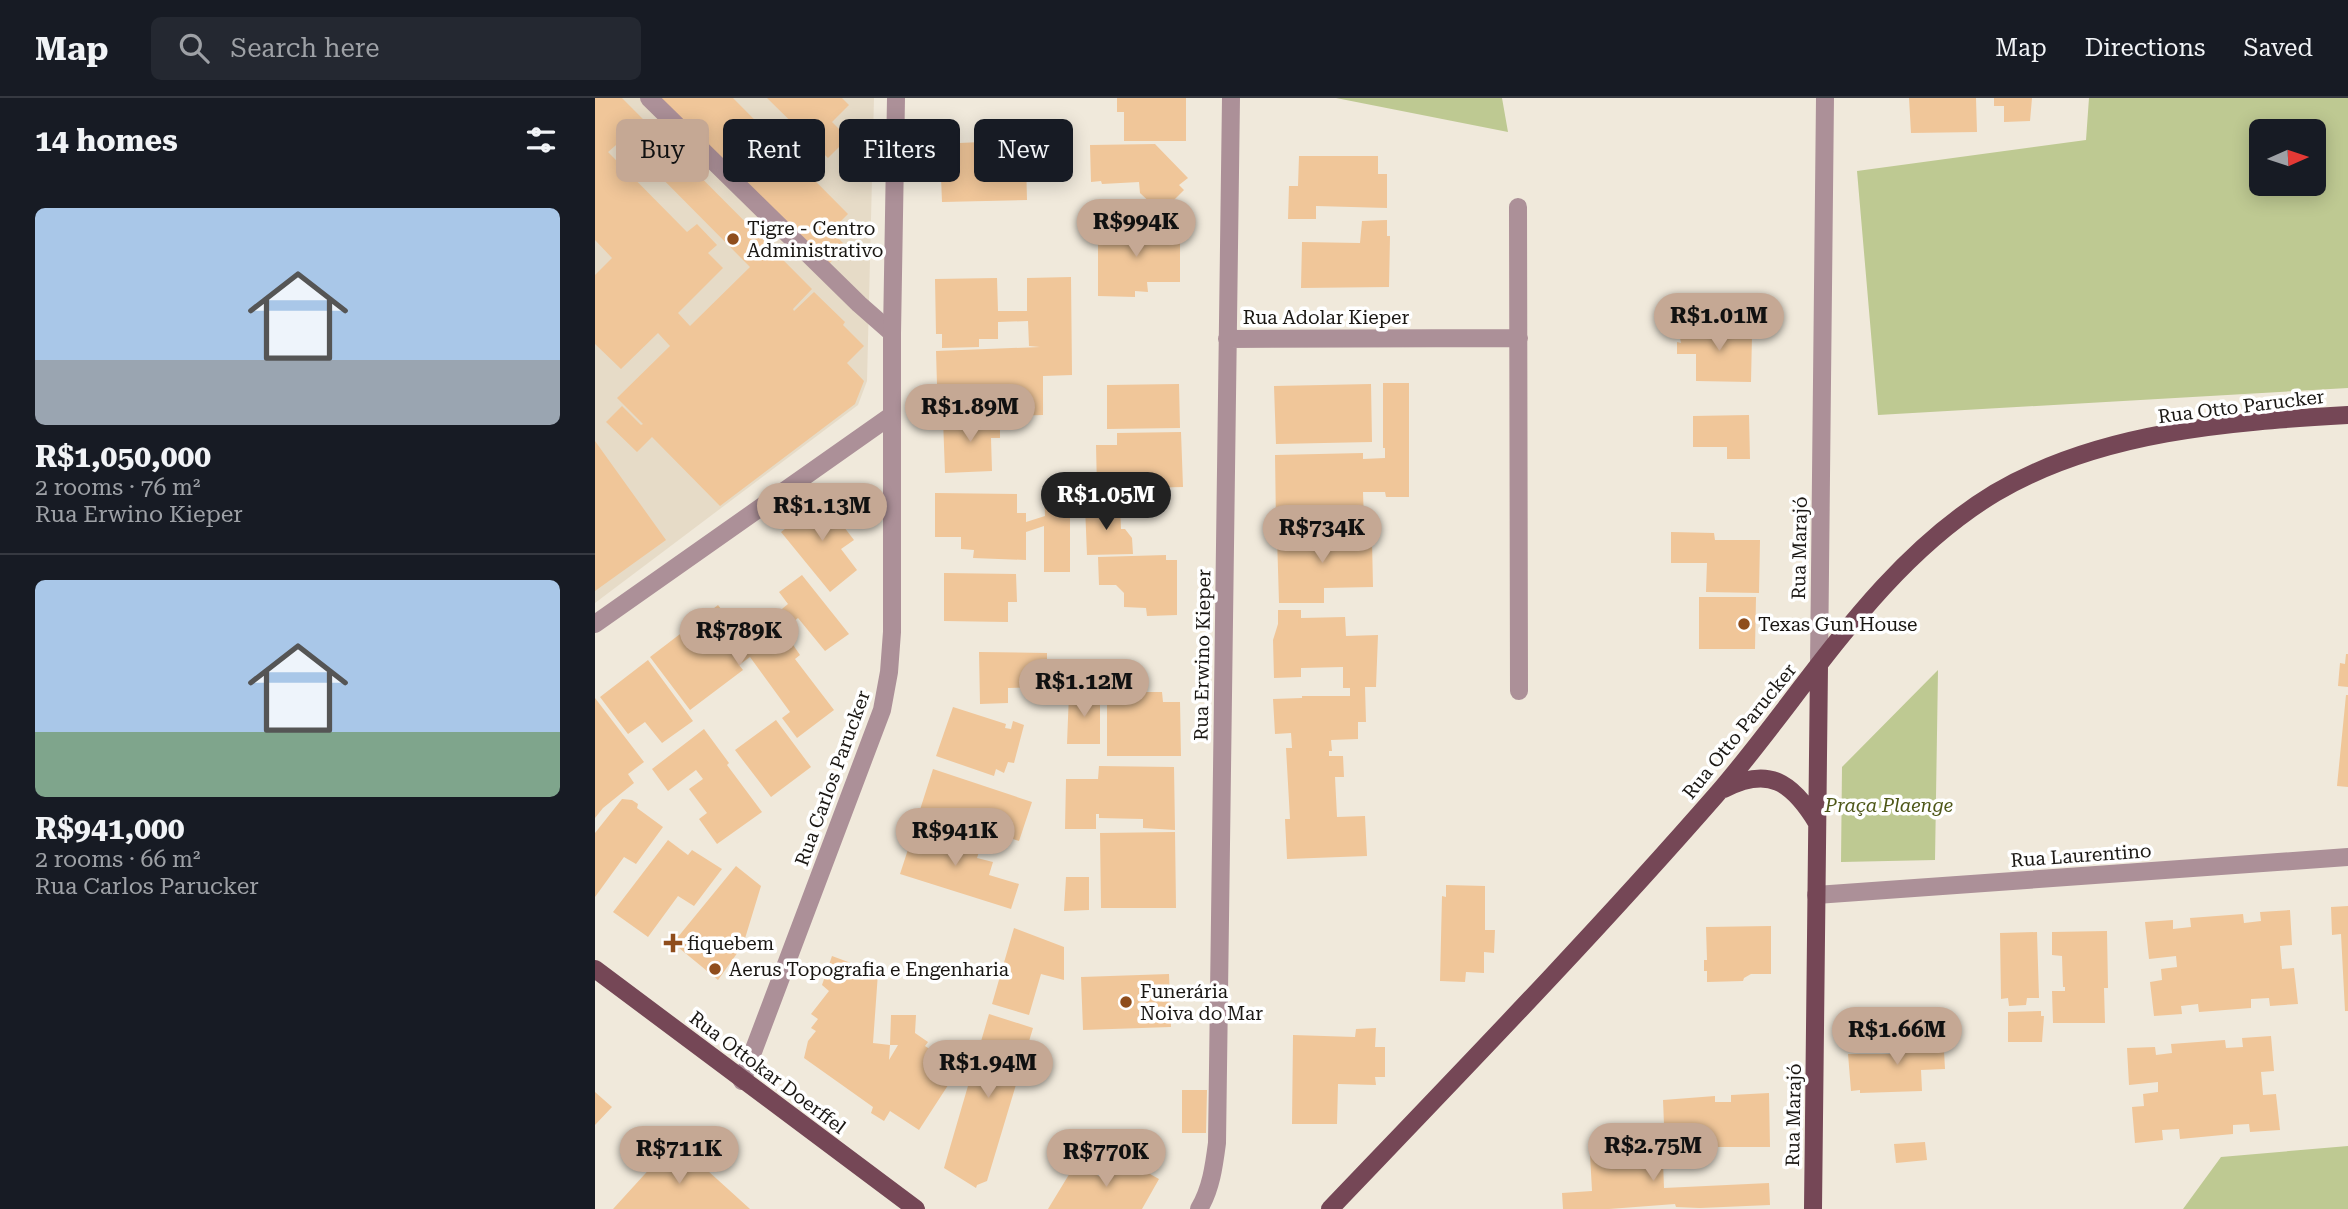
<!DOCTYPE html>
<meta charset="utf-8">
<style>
body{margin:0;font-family:"Roboto Serif",serif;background:#242831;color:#f1f3f6;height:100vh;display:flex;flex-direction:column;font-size:26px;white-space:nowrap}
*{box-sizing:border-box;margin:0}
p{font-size:23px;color:#9ea1a6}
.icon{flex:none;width:38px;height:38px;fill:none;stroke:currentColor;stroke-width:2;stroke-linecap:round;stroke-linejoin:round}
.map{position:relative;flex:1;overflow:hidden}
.panel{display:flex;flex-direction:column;background:#171b24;width:595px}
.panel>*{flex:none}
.hud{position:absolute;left:21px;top:21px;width:665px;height:63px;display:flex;gap:14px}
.needle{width:46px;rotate:87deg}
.controls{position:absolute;left:1654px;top:21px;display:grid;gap:14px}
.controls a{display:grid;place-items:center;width:77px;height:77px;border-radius:10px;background:#171b24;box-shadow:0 4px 18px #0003;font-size:35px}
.price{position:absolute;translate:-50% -60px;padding:0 16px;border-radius:24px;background:#c5a894;color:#111;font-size:23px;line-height:46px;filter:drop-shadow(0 2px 4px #0008)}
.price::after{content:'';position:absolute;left:50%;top:42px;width:21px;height:16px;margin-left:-10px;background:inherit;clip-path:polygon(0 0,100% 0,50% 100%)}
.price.selected{background:#222;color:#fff}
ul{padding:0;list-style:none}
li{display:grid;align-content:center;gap:14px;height:371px;padding:0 35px}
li+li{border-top:2px solid #363941}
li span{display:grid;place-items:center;height:217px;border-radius:10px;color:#555}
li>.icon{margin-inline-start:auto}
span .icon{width:126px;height:126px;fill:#fffc;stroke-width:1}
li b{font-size:30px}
h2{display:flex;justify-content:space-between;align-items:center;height:84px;padding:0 35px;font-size:30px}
.pill{padding:0 24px;border-radius:10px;background:#171b24;box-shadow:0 4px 18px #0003;font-size:24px;line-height:63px}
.pill.selected{background:#c5a894;color:#111}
header{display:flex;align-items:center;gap:42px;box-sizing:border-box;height:98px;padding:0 35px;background:#171b24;border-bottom:2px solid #363941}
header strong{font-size:33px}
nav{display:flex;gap:38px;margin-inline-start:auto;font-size:24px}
.search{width:490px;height:63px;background:#242831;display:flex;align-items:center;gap:18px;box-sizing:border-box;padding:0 24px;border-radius:10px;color:#9ea1a6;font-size:26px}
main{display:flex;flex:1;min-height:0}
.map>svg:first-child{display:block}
.built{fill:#e6dbc7}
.green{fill:#bec992;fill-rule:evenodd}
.building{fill:#f0c699;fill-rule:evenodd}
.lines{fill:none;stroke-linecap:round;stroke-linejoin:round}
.lane{stroke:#ac9098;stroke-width:18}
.street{stroke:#ac9098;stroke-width:18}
.primary{stroke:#754756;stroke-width:18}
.poi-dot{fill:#8f4d1c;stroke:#fff;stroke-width:2.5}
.labels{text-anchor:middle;stroke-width:7;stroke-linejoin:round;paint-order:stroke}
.poi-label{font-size:19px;fill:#1a1713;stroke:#fff;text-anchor:start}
.street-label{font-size:19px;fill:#1a1713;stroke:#fff}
.park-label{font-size:19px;font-style:italic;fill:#4e5718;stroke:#fff}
</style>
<header>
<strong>Map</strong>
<div class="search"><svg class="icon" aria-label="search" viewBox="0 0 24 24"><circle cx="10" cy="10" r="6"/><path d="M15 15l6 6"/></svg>Search here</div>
<nav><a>Map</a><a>Directions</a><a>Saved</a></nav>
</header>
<main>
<section class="panel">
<h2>14 homes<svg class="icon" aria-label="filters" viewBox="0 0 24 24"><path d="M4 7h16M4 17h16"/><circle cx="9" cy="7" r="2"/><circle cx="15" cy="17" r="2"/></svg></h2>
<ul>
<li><span style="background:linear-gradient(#a9c7e8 70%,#9aa5b1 0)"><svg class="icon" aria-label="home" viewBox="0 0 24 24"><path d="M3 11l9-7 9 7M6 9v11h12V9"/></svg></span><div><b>R$1,050,000</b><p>2 rooms · 76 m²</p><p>Rua Erwino Kieper</p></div></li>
<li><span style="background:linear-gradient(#a9c7e8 70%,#7fa58c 0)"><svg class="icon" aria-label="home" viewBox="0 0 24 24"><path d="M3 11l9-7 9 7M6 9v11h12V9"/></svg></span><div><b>R$941,000</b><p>2 rooms · 66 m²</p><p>Rua Carlos Parucker</p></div></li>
</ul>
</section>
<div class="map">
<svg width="1753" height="1111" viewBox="0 0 1753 1111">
<rect width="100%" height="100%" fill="#f0e9db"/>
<path class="built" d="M 0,0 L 279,0 L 272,283 L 263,307 L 0,505 Z"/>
<path class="green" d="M 741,0 L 907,0 L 913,34 Z
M 1494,0 L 1753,0 L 1753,290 L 1283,317 L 1262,73 L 1491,42 ZM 1666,33 L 1718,33 L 1718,86 L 1666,86 Z
M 1343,572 L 1340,762 L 1246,764 L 1247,669 Z
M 1753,1048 L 1753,1111 L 1588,1111 L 1626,1059 Z"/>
<path class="building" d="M 0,0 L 27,0 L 217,191 L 198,211 L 199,213 L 219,194 L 250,224 L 248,227 L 269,248 L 252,265 L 269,283 L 260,306 L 125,408 L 57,339 L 42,354 L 11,324 L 27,308 L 46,327 L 48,326 L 22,300 L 75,248 L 63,235 L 26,271 L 0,246 L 0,177 L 17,160 L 0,142 ZM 28,41 L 155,169 L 95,228 L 83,215 L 128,170 L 113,155 L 122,147 L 102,126 L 92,134 L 13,54 Z
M 64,0 L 138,0 L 253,116 L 236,133 L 251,148 L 232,168 Z
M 172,0 L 247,0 L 254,7 L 237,24 L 253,40 L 233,60 Z
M 522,0 L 591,0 L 591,43 L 529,43 L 529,14 L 522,14 Z
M 1314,0 L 1381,0 L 1382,34 L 1316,35 Z
M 1399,0 L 1437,0 L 1435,23 L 1409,24 L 1409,8 L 1399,8 Z
M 387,44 L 388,55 L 402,54 L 402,50 L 423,49 L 424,63 L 431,63 L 432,102 L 347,104 L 346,79 L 342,79 L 341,46 Z
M 560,46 L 593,80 L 584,87 L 589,92 L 571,110 L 566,106 L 561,110 L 545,95 L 544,84 L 507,86 L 506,83 L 496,84 L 495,47 Z
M 704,58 L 783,58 L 783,76 L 792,76 L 792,110 L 721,108 L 721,121 L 693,121 L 694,88 L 703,88 Z
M 792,122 L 792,138 L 795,138 L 794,189 L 706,190 L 707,144 L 765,145 L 767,123 Z
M 550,126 L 569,126 L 568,133 L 585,133 L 585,184 L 552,184 L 553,194 L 540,193 L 540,199 L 503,198 L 503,128 L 551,129 Z
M 476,179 L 477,277 L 448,278 L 448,317 L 343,320 L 341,253 L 445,249 L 434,248 L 433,223 L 403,224 L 403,241 L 384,241 L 384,249 L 347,250 L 347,236 L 341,236 L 340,181 L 402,180 L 403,213 L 432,213 L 432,180 Z
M 1103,222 L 1132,222 L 1132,237 L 1157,237 L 1156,284 L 1101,283 L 1101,256 L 1082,256 L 1082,244 L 1086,245 L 1085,240 L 1103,240 Z
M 788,285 L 814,285 L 814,399 L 791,399 L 790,394 L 768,394 L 769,424 L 681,426 L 680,357 L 768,355 L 768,361 L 790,360 L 790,350 L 788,350 Z
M 584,286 L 585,330 L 512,331 L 512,287 Z
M 776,286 L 777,344 L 681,346 L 679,288 Z
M 1154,317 L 1155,361 L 1132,361 L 1132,349 L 1098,349 L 1098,318 Z
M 405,319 L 405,340 L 396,340 L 397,373 L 350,375 L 348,321 Z
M 586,334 L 588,389 L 502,391 L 501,347 L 522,347 L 522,335 Z
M 0,343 L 71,442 L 0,493 Z
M 475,389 L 475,474 L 449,474 L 449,428 L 431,434 L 431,462 L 378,460 L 379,452 L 366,451 L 366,439 L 340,439 L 340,395 L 422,396 L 422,415 L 431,415 L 431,424 L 450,418 L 449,390 Z
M 226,392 L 234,402 L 222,411 L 224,413 L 232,407 L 259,442 L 246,451 L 262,472 L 235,494 L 186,434 L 216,411 L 210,404 Z
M 490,408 L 525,408 L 526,431 L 530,431 L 537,440 L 538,456 L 492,457 Z
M 764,430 L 763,443 L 777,443 L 778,489 L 729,490 L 729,505 L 684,505 L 682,438 L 728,437 L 728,444 L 734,444 L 734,431 Z
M 1076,434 L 1119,435 L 1120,442 L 1165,442 L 1164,495 L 1111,494 L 1112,465 L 1076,465 Z
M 571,457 L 571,462 L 582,462 L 582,517 L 552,518 L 551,510 L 529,509 L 529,495 L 521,487 L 504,487 L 503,459 Z
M 349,475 L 421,476 L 422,504 L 413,504 L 413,524 L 349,523 Z
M 207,477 L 254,536 L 230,553 L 203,520 L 192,528 L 182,515 L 193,506 L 184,494 Z
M 1104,499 L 1161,499 L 1160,551 L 1104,551 Z
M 123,507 L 159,554 L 188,532 L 205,557 L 200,561 L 239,612 L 202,640 L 187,620 L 195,614 L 155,559 L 144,567 L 148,572 L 95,612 L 55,559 Z
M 683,512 L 706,512 L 706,520 L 750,519 L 751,538 L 783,537 L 781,589 L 770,589 L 771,624 L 763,624 L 763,641 L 736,642 L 737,653 L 734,653 L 734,658 L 748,658 L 749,679 L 740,679 L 742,719 L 770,718 L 772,758 L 692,761 L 690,721 L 695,721 L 691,650 L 697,650 L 696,635 L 680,636 L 678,601 L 707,600 L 707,598 L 755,598 L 755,590 L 748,590 L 748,569 L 706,570 L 706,579 L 679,580 L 678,542 L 683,526 Z
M 384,554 L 452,555 L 452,562 L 456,562 L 456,589 L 413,590 L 413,605 L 385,606 Z
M 1751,556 L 1753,556 L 1753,589 L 1743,588 L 1745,565 L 1750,566 Z
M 53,562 L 98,623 L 67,645 L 50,624 L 33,636 L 5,599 Z
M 505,594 L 505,646 L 472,646 L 474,595 Z
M 528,594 L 567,594 L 568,604 L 585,604 L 586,658 L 512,658 L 512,604 L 528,604 Z
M 1751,597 L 1753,597 L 1753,689 L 1742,688 Z
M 0,600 L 49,664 L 33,676 L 39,685 L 8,710 L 0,720 Z
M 358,609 L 411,626 L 410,630 L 416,631 L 418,623 L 429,627 L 419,665 L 413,664 L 409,675 L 401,671 L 399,678 L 341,658 Z
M 181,622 L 216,669 L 176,699 L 140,652 Z
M 109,631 L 134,665 L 132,667 L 167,714 L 122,746 L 104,721 L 112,715 L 94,691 L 108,681 L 101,672 L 73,693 L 57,671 Z
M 504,668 L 579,669 L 580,732 L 548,730 L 548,721 L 504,720 L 504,716 L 501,716 L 501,731 L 470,731 L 471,681 L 503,681 Z
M 338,671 L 437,704 L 424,743 L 380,728 L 381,726 L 373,723 L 371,730 L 381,733 L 378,743 L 364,738 L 366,732 L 323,718 Z
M 27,701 L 37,702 L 43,706 L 42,710 L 68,729 L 41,766 L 29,759 L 0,799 L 0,735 Z
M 321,727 L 386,748 L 382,760 L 398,764 L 394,777 L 424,786 L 416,811 L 305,776 Z
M 580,734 L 581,810 L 506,810 L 505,735 Z
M 73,742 L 93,757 L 97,752 L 127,771 L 99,808 L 83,798 L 53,839 L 18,814 Z
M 141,768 L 166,788 L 148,847 L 123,882 L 78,845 Z
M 471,779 L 494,779 L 494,812 L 469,813 Z
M 851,787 L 890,788 L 890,832 L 900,832 L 899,855 L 889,854 L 889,875 L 871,874 L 870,884 L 845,883 L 847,798 L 851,799 Z
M 1753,808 L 1753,913 L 1750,913 L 1746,836 L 1737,837 L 1736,809 Z
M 1695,812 L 1697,847 L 1685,848 L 1687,871 L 1699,870 L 1703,906 L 1675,908 L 1674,900 L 1656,901 L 1656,910 L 1604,914 L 1603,906 L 1586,908 L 1587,916 L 1559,918 L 1555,884 L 1567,882 L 1566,871 L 1582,869 L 1581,858 L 1554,861 L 1550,824 L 1578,822 L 1578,831 L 1596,829 L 1595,820 L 1648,816 L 1649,825 L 1666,823 L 1665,814 Z
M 1176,828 L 1176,876 L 1156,876 L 1149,880 L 1148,883 L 1112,884 L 1112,873 L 1109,873 L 1109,862 L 1112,862 L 1111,829 Z
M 419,830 L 469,849 L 469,882 L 446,876 L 434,917 L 397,906 Z
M 1512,833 L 1513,890 L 1509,890 L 1510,925 L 1458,925 L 1457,893 L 1470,893 L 1470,889 L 1468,889 L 1467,858 L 1457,857 L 1457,834 Z
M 1442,834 L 1444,900 L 1432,900 L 1431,907 L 1414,908 L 1413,900 L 1406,901 L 1405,835 Z
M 237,858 L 283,875 L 278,945 L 295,947 L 294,962 L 303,947 L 295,947 L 296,917 L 321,917 L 320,935 L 333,944 L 330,948 L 357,966 L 352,973 L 359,978 L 324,1032 L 295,1013 L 289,1023 L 276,1015 L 278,1009 L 209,960 L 213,943 L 221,933 L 216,930 L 223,921 L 216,916 L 234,893 L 227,887 Z
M 574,876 L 576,929 L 488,932 L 486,879 Z
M 1446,913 L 1446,918 L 1449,918 L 1447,944 L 1413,944 L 1413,914 Z
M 394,916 L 438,930 L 392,1083 L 382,1087 L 381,1090 L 349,1070 Z
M 781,930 L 780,949 L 790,949 L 790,979 L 780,979 L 781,987 L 743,986 L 742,1026 L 697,1026 L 698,937 L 760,939 L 761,931 Z
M 1348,935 L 1350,971 L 1326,972 L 1327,993 L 1265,995 L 1265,992 L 1256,993 L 1253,956 L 1307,956 L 1307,952 L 1317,951 L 1317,937 Z
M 1676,938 L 1679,973 L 1666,974 L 1668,997 L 1681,996 L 1685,1032 L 1655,1034 L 1654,1026 L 1638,1027 L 1638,1036 L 1585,1041 L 1584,1031 L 1567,1032 L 1568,1042 L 1540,1045 L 1537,1009 L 1549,1008 L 1548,996 L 1563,994 L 1563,984 L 1534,987 L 1532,950 L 1560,949 L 1561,957 L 1577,955 L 1576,946 L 1630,942 L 1631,950 L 1648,949 L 1647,940 Z
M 587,992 L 612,992 L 611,1035 L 587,1035 Z
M 0,994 L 17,1009 L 0,1027 Z
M 1174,995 L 1175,1049 L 1099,1049 L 1099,1026 L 1069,1027 L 1068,1002 L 1120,998 L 1120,1004 L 1136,1004 L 1136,997 Z
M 1067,1038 L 1069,1090 L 1174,1085 L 1175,1107 L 1105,1110 L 1081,1109 L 1080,1106 L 1014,1111 L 968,1111 L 967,1095 L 997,1093 L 995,1056 L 1029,1053 L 1028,1039 Z
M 80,1043 L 155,1111 L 18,1111 Z
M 1330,1044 L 1332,1062 L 1301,1065 L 1299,1046 Z
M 523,1058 L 564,1081 L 547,1111 L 453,1111 L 481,1065 L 509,1081 Z"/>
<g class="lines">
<path class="lane" d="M 54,0 L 264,206 L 297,235"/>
<path class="street" d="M 923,109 L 924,593
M 632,241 L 924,240
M 0,526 L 297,317
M 1224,568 L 1230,0
M 1221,797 L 1753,759
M 147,983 L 287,612 L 294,574 L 297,534 L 297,235 L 301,0
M 604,1111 C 616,1091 619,1068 622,1045 L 636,0"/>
<path class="primary" d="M 1129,691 C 1174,668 1197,684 1222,725
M 0,871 L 321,1111
M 735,1111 C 866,974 998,838 1122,696 C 1211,593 1281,467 1400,395 C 1505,333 1634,324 1753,317
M 1218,1111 L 1224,568"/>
</g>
<g class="poi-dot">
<circle cx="138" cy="141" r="7"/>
<circle cx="1149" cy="526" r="7"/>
<path d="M74.5 834.5h7v7h7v7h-7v7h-7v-7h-7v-7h7z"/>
<circle cx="120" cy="871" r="7"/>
<circle cx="531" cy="904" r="7"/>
</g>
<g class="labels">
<g class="poi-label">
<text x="152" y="137">Tigre - Centro<tspan x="152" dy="22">Administrativo</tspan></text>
<text x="1163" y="533">Texas Gun House</text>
<text x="92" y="852">fiquebem</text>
<text x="134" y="878">Aerus Topografia e Engenharia</text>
<text x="545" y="900">Funerária<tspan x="545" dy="22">Noiva do Mar</tspan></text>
</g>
<g class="street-label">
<text x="731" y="226">Rua Adolar Kieper</text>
<text transform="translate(1646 308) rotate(-7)" y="7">Rua Otto Parucker</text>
<text transform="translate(1204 450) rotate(-89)" y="7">Rua Marajó</text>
<text transform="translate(607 557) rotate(-89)" y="7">Rua Erwino Kieper</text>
<text transform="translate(1144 633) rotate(-51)" y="7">Rua Otto Parucker</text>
<text transform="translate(237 680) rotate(-70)" y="7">Rua Carlos Parucker</text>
<text transform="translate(1486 757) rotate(-4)" y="7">Rua Laurentino</text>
<text transform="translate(173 974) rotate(37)" y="7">Rua Ottokar Doerffel</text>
<text transform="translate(1198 1017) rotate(-89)" y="7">Rua Marajó</text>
</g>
<g class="park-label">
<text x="1294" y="714">Praça Plaenge</text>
</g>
</g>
</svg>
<div class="controls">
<a><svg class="needle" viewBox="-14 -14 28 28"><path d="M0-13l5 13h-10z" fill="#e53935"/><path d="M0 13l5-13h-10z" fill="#9ea1a6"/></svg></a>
</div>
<b class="price" style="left:541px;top:161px">R$994K</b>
<b class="price" style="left:1124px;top:255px">R$1.01M</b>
<b class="price" style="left:375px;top:346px">R$1.89M</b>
<b class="price selected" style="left:511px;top:434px">R$1.05M</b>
<b class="price" style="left:227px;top:445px">R$1.13M</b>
<b class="price" style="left:727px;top:467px">R$734K</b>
<b class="price" style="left:144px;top:570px">R$789K</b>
<b class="price" style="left:489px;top:621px">R$1.12M</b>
<b class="price" style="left:360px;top:770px">R$941K</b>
<b class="price" style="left:1302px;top:969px">R$1.66M</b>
<b class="price" style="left:393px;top:1002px">R$1.94M</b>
<b class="price" style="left:1058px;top:1085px">R$2.75M</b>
<b class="price" style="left:84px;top:1088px">R$711K</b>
<b class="price" style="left:511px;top:1091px">R$770K</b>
<div class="hud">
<a class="pill selected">Buy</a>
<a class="pill">Rent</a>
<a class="pill">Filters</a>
<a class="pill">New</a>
</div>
</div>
</main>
